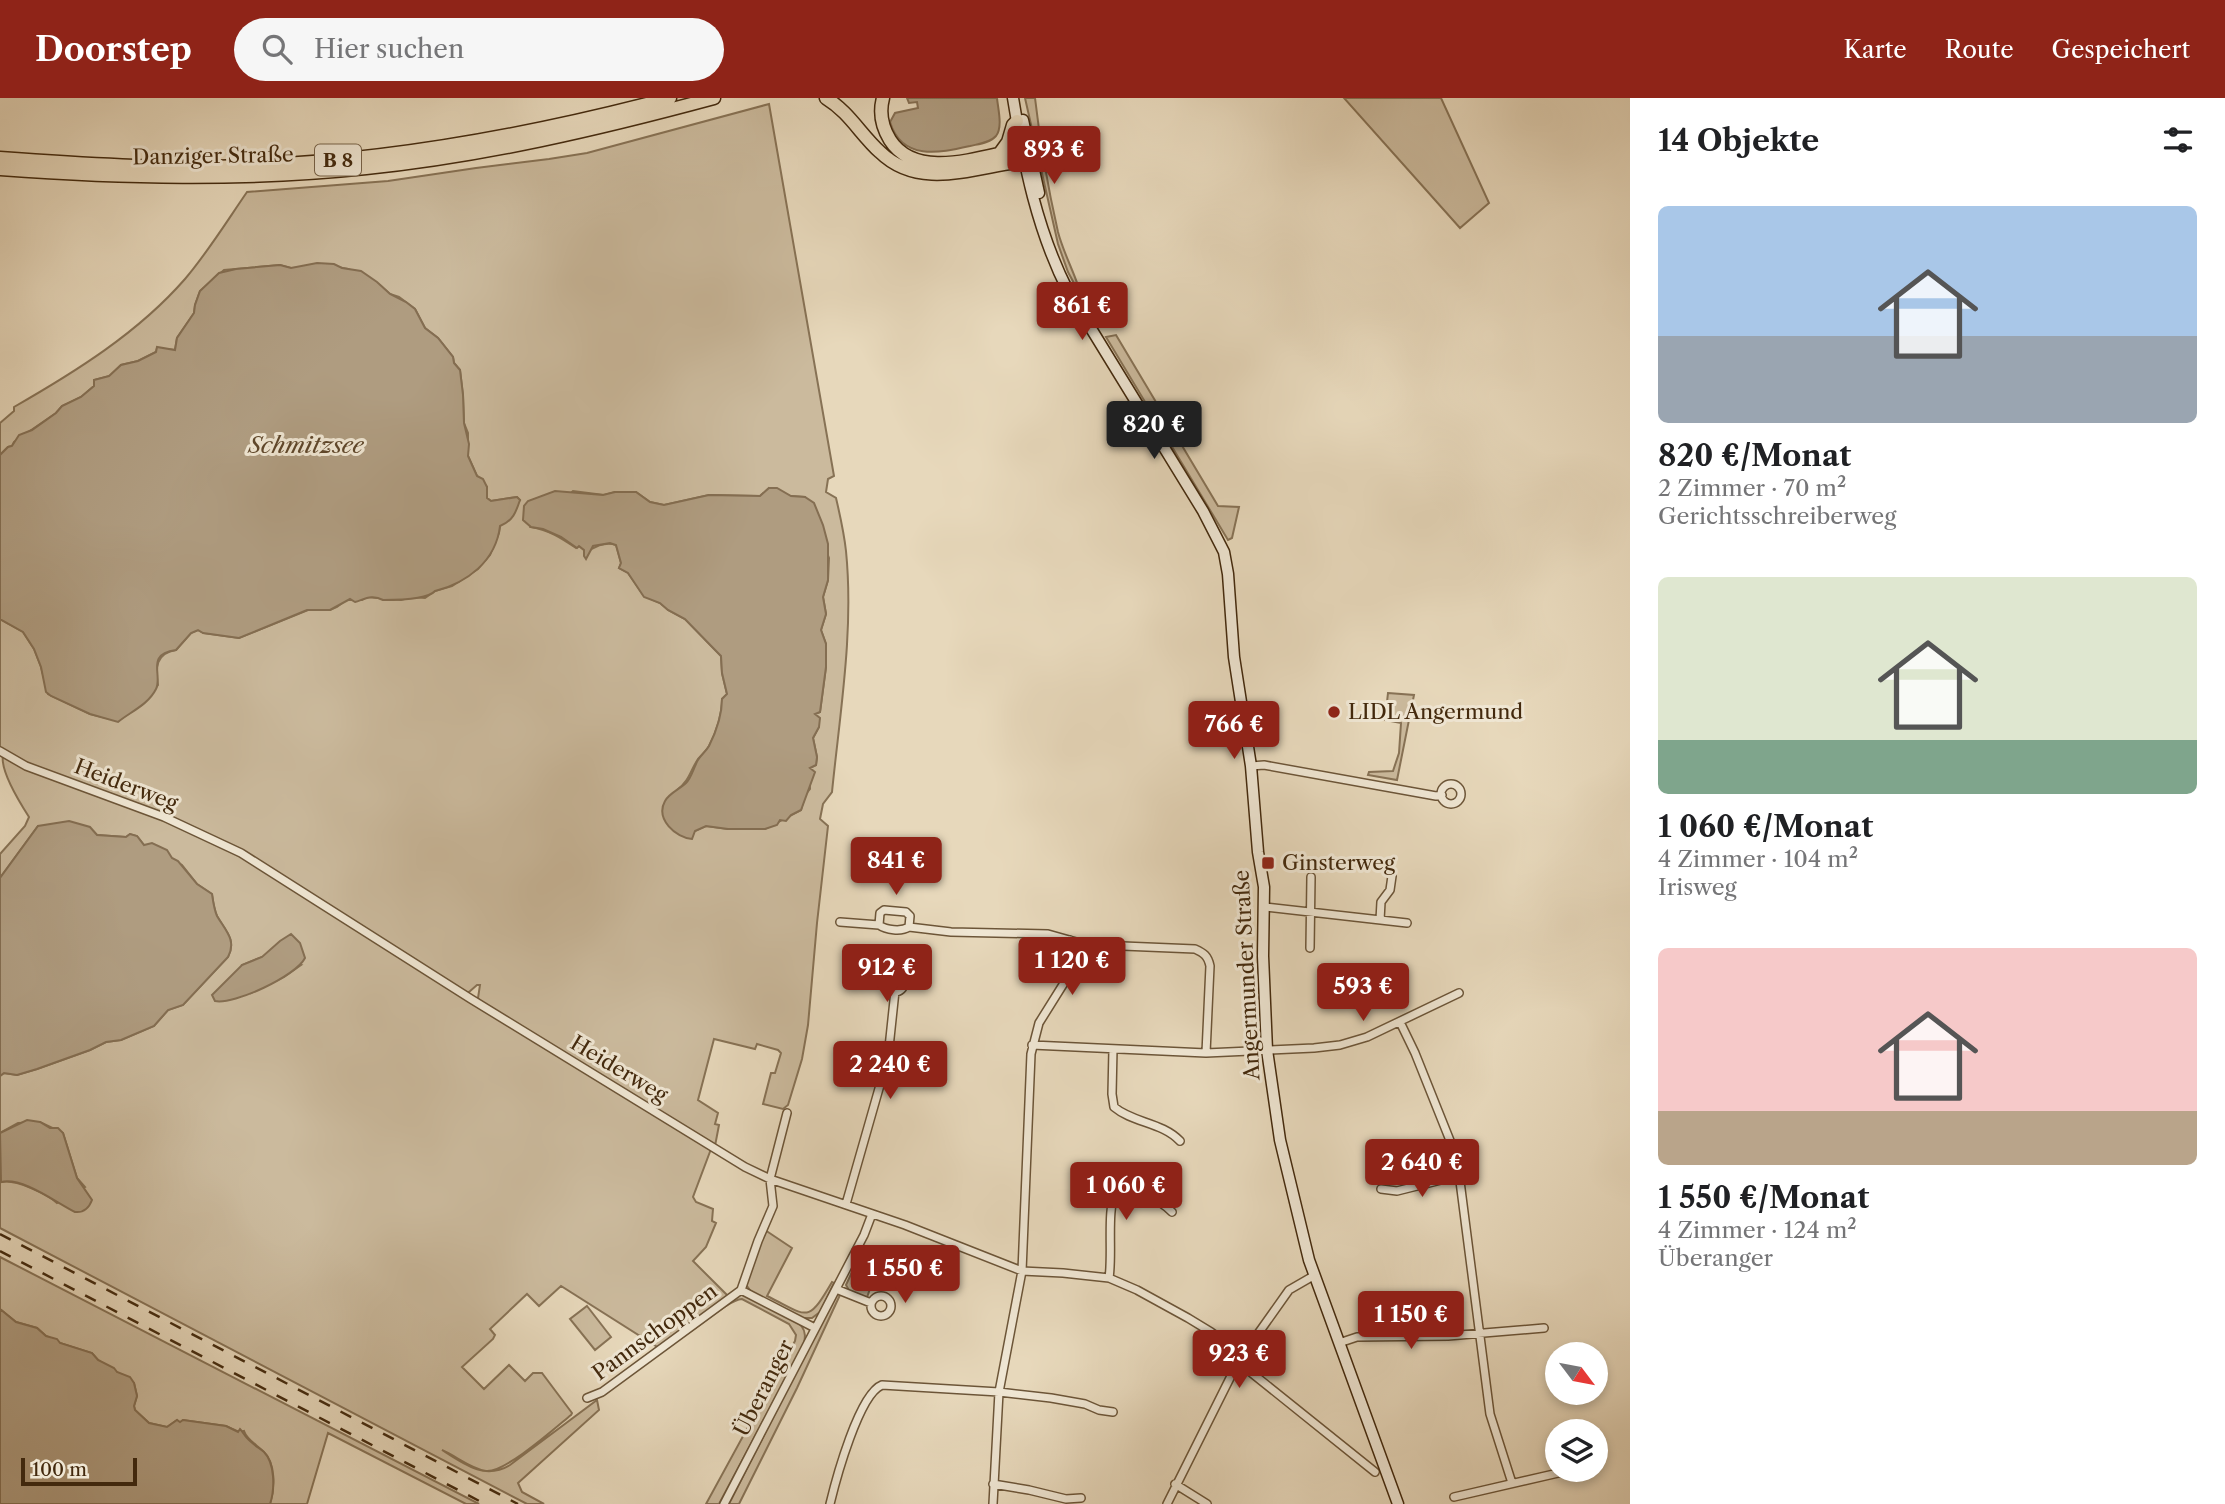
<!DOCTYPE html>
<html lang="de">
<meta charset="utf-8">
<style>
body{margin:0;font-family:"Libre Caslon Text",serif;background:#f6f6f6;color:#202124;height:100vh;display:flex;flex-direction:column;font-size:26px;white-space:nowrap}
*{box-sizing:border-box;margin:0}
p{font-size:23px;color:#757577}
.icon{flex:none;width:38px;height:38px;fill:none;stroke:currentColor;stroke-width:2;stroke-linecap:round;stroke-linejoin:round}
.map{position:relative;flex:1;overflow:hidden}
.panel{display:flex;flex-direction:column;background:#fff;width:595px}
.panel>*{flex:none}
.needle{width:46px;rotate:122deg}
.tools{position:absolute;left:1545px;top:1244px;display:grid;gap:14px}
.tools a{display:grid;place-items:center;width:63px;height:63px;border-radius:50%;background:#fff;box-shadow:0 4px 10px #0003;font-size:35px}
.scale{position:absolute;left:21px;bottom:18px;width:116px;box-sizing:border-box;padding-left:7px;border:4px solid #43290d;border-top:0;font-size:19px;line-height:24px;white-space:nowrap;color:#43290d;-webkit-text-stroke:5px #efe6d3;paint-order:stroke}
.price{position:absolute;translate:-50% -60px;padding:0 16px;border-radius:7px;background:#8f2418;color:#fff;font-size:23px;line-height:46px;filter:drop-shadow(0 2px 4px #0008)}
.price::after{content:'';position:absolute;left:50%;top:42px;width:21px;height:16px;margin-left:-10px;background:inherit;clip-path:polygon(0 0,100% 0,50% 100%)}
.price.current{background:#222;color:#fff}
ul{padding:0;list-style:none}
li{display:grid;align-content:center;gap:14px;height:371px;padding:0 28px}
li span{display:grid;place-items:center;height:217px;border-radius:10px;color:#555}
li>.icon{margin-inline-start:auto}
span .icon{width:126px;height:126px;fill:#fffc;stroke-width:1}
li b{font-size:30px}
h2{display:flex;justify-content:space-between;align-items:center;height:84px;padding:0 28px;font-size:30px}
header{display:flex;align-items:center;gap:42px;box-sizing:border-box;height:98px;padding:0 35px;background:#8f2418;color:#fff}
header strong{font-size:33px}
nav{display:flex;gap:38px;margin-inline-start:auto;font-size:24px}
.search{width:490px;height:63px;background:#f6f6f6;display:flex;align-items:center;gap:18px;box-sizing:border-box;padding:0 24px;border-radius:38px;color:#757577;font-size:26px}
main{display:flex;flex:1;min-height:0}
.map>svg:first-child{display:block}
.green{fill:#cbba9d;stroke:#877255;stroke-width:2;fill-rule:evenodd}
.water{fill:#af9c80;stroke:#846e52;stroke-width:2}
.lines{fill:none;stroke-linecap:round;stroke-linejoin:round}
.minor-casing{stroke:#6c5538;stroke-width:10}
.secondary-casing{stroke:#43290d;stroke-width:13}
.trunk-casing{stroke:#43290d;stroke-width:15}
.minor{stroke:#efe6d3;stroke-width:7}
.secondary{stroke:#efe6d3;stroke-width:10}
.trunk{stroke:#e7d8bb;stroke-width:12}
.rail{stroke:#43290d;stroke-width:2.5;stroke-dasharray:12 12;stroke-linecap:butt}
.poi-dot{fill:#8f2418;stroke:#efe6d3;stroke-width:2.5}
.labels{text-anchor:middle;stroke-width:6;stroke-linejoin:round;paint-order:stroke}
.shield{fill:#efe6d3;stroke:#776248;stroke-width:2}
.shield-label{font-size:19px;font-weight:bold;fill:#43290d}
.street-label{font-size:21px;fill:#43290d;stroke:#efe6d3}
.poi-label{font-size:21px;fill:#43290d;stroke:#efe6d3;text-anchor:start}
.water-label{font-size:23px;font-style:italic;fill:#5e462a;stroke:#efe6d3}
</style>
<header>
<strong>Doorstep</strong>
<div class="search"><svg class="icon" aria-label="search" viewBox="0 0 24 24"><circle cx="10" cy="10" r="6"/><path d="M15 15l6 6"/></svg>Hier suchen</div>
<nav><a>Karte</a><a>Route</a><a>Gespeichert</a></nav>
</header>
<main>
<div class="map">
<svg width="1630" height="1406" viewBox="0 0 1630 1406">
<rect width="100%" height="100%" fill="#e7d8bb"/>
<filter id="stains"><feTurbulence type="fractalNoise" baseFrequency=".00286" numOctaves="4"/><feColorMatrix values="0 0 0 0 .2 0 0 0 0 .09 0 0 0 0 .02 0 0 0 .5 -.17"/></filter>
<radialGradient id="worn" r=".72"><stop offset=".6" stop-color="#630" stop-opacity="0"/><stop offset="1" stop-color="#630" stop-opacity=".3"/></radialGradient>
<path class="green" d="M 1025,0 L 1035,0 C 1040,44 1048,90 1058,134 C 1064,157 1076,177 1082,200 L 1068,174 L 1058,146 Z
M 1344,0 L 1441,0 L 1489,105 L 1460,130 Z
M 769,6 L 834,378 L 828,381 L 826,394 L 836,400 C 840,417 844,435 846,453 C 854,533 840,614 832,694 L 823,706 L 820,721 L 828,728 L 817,825 L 808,927 L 802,961 L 788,1007 L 783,1011 L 763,1006 L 771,975 L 775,975 L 781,955 L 778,952 L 757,946 L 755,951 L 714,941 L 698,1002 L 718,1015 L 715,1026 L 719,1027 L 715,1048 L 481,907 L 478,900 L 480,887 L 477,887 L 469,894 L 461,894 L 242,754 L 26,667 L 0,652 L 0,521 L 23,534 L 34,551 L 41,569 L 48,596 L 90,616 L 118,623 L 143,606 L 158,587 C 155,570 156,555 176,552 L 191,535 L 198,532 L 204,535 L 239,540 L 308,512 L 330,512 L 337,509 L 346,502 L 362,502 L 367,499 L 401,502 L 412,499 L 425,500 L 435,493 L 452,488 L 478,471 L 490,457 L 499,435 L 500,428 L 520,402 L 517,399 L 491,403 L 487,400 L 487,389 L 477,378 L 468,358 L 468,335 L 464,325 L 463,297 L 460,272 L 454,265 L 453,259 L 438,240 L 425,230 L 415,211 L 399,199 L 390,196 L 380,187 L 348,171 L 337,169 L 291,170 L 280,167 L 224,172 L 200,193 L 195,207 L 194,215 L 177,240 L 175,252 L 157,250 L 156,254 L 138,263 L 121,267 L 110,278 L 94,282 L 94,288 L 81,299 L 62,308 L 56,315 L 14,344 L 12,348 L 8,349 L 0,357 L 0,325 L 14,313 L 14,309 C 75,274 138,235 185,181 C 208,154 227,123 247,94 L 388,83 L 476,70 L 549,61 L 587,55 ZM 769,390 L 790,398 L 805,399 L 829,460 L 828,482 L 823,499 L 826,516 L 821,532 L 826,546 L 826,569 L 820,614 L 815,616 L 819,629 L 813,640 L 817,659 L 816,667 L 809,670 L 810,691 L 805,697 L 801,712 L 765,731 L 728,731 L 706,728 L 695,733 L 677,692 C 690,682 690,673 698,661 C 702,657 706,653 709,648 C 716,635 722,616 722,601 L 727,596 L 722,575 L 721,558 L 685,521 L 668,512 L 660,505 L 644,498 L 628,475 L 619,470 L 621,465 L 616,447 C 605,443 593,449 585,456 L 584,452 L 579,448 L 576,450 C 561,440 549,432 531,429 L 573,393 L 604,397 L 615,394 L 636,394 L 650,404 L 664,407 L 709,397 L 760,398 Z
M 1116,237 L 1218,408 L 1239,409 L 1232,440 L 1228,442 L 1106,239 Z
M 1388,595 L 1414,597 L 1397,682 L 1368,677 L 1369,674 L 1393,673 L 1399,655 L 1401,625 L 1385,622 Z
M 3,657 L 163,720 L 240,757 L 711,1051 L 693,1099 L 696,1104 L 713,1111 L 712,1123 L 716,1125 L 706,1149 L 693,1163 L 728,1198 L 659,1250 L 561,1188 L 539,1208 L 527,1196 L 490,1231 L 495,1237 L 493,1241 L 462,1269 L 484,1291 L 509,1267 L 525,1283 L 533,1275 L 542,1275 L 572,1315 L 571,1317 C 555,1330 505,1375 486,1373 C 471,1371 456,1358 442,1352 C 465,1367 485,1382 510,1367 L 597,1302 L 599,1312 L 518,1385 L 522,1394 L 544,1406 L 527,1406 L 0,1130 L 0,1081 L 2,1084 C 15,1081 48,1096 57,1105 L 85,1089 L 77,1080 L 63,1035 L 40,1024 L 18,1025 L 0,1035 L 0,978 L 4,975 L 17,977 L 37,971 L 90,952 L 106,944 L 121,942 L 154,928 L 168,912 L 183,907 L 228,859 C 237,842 225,832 217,818 C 214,811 213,803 212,796 L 197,786 L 182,767 L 144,747 L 137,738 L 130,736 L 126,739 L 97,737 L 93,733 L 38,728 L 0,780 L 0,756 L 25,728 L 29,719 C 20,705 0,672 3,657 ZM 262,859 L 301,867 L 284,879 L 251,895 L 242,867 Z
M 765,1132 L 792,1150 L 767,1198 C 808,1218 807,1227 832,1184 L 834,1185 L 820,1214 L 812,1220 L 802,1220 L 752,1195 L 747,1188 L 747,1181 Z
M 0,1159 L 479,1406 L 466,1406 L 328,1335 L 307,1406 L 270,1406 C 275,1390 276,1365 263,1353 C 257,1347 247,1342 244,1333 L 239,1334 L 226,1328 L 183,1322 L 180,1325 L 177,1322 L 167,1329 L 149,1325 L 135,1312 L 134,1308 L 137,1298 L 134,1285 L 98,1262 L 92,1255 L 60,1245 L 46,1238 L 37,1230 L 16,1224 L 0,1211 Z
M 857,1163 L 877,1171 L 866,1202 L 850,1194 L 846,1187 Z
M 836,1195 L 840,1197 L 797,1290 L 739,1406 L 729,1406 Z
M 740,1197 L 745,1197 C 757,1203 796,1219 802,1229 C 806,1234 805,1240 804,1246 L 719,1406 L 706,1406 L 795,1243 L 796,1237 L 789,1226 L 742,1201 C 727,1202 696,1233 678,1241 Z
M 587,1208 L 611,1239 L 595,1252 L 570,1221 Z"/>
<path class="water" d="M 907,0 L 997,0 C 998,11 1003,29 996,38 C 990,45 978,46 970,48 C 939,55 902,63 890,24 L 895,15 L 918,10 L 917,4 L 909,5 Z
M 317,165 L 334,166 L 342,170 L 361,173 L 377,184 L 390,196 L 406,204 L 415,211 L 425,230 L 438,240 L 453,259 L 454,265 L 460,272 L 463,297 L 464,325 L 469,346 L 468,358 L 477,378 L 483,381 L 487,389 L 487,400 L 491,403 L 517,399 L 520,402 C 516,414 513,423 500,428 C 496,463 467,485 435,493 C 427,502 396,502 383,502 C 372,496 365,501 355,504 L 350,501 L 330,512 L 307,512 L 239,540 L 203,535 L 198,532 L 191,535 L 176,552 C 145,556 163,577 156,591 C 148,607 130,614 118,624 L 90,616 L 51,598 L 46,594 L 41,569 L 34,551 L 23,534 L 0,521 L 0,357 L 8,349 L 12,348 L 19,337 L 32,332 L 56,315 L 62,308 L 81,299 L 94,288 L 94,282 L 109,278 L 121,267 L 138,263 L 156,254 L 157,249 L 175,252 L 177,240 L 194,215 L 195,207 L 200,193 L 219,175 L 236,171 L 280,167 L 291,170 Z
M 769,390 L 777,390 L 791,398 L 805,399 L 814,405 L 823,427 L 828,446 L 828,482 L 823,499 L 826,516 L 821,532 L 826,546 L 826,569 L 820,614 L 815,616 L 820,620 L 819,629 L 813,640 L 817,659 L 816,667 L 810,670 L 815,674 L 801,712 L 791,717 L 786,723 L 780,722 L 777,727 L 765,731 L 728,731 L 706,728 L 695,733 L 692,741 C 676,740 655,721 665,703 C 669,695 680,691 686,685 C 691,680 693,672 696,666 C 698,659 705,655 709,648 C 716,634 722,616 722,601 L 727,596 L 722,575 L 721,558 L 685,521 L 668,512 L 660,505 L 644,499 L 628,475 L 619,470 L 621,465 L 616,447 L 610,445 L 593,448 L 586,461 L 584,458 L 584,452 L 579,448 L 577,450 L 561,439 L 543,431 L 531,429 L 523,422 L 524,408 L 528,403 L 555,393 L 603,397 L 615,394 L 636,394 L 650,404 L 664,407 L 709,397 L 760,398 Z
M 69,723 L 90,729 L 97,737 L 126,739 L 130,736 L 137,738 L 144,747 L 152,745 L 167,752 L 172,760 L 178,763 L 197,786 L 212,796 C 213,803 214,811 217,818 C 225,832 237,842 228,859 L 183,907 L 168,912 L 154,928 L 121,942 L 106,944 L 90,952 L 37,971 L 17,977 L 4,975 L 0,978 L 0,780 L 38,728 Z
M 291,836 L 300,845 L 305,860 C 296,878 234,907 215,903 L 212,897 L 242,867 L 262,859 L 280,843 Z
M 27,1022 L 40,1024 L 50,1030 L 58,1030 L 63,1035 L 77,1080 L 92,1102 C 89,1110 84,1115 75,1114 C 55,1104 23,1079 1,1084 L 0,1035 Z
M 0,1211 L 16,1224 L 37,1230 L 46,1238 L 57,1241 L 60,1245 L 92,1255 L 98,1262 L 114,1270 L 117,1274 L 130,1279 L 134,1285 L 137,1298 L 134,1308 L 135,1312 L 149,1325 L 167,1329 L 177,1322 L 180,1324 L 183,1322 L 226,1328 L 238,1334 L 240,1331 C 243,1334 244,1337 247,1340 C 251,1345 259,1350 264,1354 C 275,1365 275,1391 270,1406 L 0,1406 Z"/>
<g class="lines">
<g class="minor-casing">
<path id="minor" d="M 0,653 L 26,668 L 164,719 L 241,755 L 471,901 L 745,1069 L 770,1081 L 905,1127 L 1022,1173 L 1063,1175 L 1109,1180 L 1137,1192 L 1188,1220 L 1211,1234 L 1243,1257
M 1251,668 L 1264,667 L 1436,698 L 1442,697
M1441 696a10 10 0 1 1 20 0a10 10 0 1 1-20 0Z
M 1265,809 L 1407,825
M 1380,822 L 1381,804 L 1390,792 L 1392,778
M 840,824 L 879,827 C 886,832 901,834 909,829 L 951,834 L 1048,836 L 1080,845 L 1099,847 L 1195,851 C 1204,855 1208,858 1210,868 L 1206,955
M 879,827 L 880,815 L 884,812 L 906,814 L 910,818 L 909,829
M 1310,850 L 1311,779
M886 885a9 9 0 1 1 18 0a9 9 0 1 1-18 0Z
M 1400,924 L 1415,955 L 1457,1060 L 1490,1316 L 1512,1385
M 1032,947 L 1206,955 L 1314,950 L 1340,947 L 1367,939 L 1459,895
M 1113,951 L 1112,996 L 1114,1009 C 1133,1025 1162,1024 1180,1043
M 1381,1091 L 1397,1093 L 1461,1077
M 846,1106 L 888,959 L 895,893
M 1109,1180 C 1113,1155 1106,1113 1116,1091 C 1134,1088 1159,1101 1172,1114
M 836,1191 L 871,1205
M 741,1192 L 758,1143 L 773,1108 L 770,1081 L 787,1015
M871 1208a10 10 0 1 1 20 0a10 10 0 1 1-20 0Z
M 1339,1245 L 1357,1239 L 1448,1238 L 1544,1230
M 1238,1264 L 1375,1374
M 587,1300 L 602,1294 L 741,1192 L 815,1230
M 993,1386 L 1029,1392 L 1066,1401 L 1081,1400
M 1175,1386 L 1207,1406
M 1454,1399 L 1567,1373
M 724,1406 L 864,1137 L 872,1116
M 830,1406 C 836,1381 859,1296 882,1287 L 999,1294 L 1051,1300 L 1085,1306 L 1099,1312 L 1113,1314
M 993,1406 L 999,1294 L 1022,1173 L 1031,956 L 1039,925 L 1064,885 L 1070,842
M 1167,1406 L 1238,1264 L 1289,1192 L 1315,1177"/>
</g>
<g class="secondary-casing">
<path id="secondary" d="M 1013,0 C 1024,67 1037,132 1068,193 L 1203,413 L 1224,454 L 1228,476 L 1234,559 L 1251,668 L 1258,754 L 1264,789 L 1263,858 L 1267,952 L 1280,1042 L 1309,1162 L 1398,1406
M 1023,22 L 1039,95"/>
</g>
<g class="trunk-casing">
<path id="trunk" d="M 826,0 C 849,14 861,37 880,54 C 922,95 980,66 1032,62
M 883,0 C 879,15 882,29 890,42 C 918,86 989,55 1029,50
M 1000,55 L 1008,44 L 1013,27 L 1017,23
M 0,60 C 81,66 163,71 245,68 C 389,63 530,37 670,0
M 0,71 C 122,80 244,83 366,70 C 484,58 599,31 714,0"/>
</g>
<use href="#minor" class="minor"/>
<use href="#secondary" class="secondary"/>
<use href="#trunk" class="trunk"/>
<path class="rail" d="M 0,1136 L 518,1406
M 0,1153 L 485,1406"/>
</g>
<g class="poi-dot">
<circle cx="1334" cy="614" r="7"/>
<rect x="1261" y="758" width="14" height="14" rx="3.5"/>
</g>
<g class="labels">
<rect class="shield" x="315" y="46.5" width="46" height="31" rx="5"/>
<g class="shield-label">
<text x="338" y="69">B 8</text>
</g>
<g class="street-label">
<text transform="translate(213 58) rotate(-1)" y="7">Danziger Straße</text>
<text transform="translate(126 687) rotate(21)" y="7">Heiderweg</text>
<text transform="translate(1247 877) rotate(-93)" y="7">Angermunder Straße</text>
<text transform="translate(619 971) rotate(31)" y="7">Heiderweg</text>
<text transform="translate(655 1234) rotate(-36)" y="7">Pannschoppen</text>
<text transform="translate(764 1290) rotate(-63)" y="7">Überanger</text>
</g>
<g class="poi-label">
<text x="1348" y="621">LIDL Angermund</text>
<text x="1282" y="772">Ginsterweg</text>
</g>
<g class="water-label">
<text x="306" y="355">Schmitzsee</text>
</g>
</g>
<rect width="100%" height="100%" filter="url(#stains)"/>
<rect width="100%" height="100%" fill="url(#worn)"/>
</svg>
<div class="tools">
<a><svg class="needle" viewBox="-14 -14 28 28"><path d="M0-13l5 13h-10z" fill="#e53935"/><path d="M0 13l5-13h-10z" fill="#757577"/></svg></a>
<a><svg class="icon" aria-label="layers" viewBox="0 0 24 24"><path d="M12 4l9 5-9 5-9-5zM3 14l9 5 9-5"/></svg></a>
</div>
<div class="scale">100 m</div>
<b class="price" style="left:1054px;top:88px">893 €</b>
<b class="price" style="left:1082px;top:244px">861 €</b>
<b class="price current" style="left:1154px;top:363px">820 €</b>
<b class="price" style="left:1234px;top:663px">766 €</b>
<b class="price" style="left:896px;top:799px">841 €</b>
<b class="price" style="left:1072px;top:899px">1 120 €</b>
<b class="price" style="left:887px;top:906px">912 €</b>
<b class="price" style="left:1363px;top:925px">593 €</b>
<b class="price" style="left:890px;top:1003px">2 240 €</b>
<b class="price" style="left:1422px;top:1101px">2 640 €</b>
<b class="price" style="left:1126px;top:1124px">1 060 €</b>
<b class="price" style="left:905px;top:1207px">1 550 €</b>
<b class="price" style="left:1411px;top:1253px">1 150 €</b>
<b class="price" style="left:1239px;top:1292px">923 €</b>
</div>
<section class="panel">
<h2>14 Objekte<svg class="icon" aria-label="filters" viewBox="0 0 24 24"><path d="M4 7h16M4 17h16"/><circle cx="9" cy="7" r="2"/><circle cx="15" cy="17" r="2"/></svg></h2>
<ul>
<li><span style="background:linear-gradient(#a9c7e8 60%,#9aa5b1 0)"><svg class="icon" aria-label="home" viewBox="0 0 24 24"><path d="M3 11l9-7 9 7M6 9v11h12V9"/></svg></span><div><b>820 €/Monat</b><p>2 Zimmer · 70 m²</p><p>Gerichtsschreiberweg</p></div></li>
<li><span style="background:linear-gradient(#dfe7d0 75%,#7fa58c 0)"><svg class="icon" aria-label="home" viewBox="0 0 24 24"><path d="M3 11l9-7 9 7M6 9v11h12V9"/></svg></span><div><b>1 060 €/Monat</b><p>4 Zimmer · 104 m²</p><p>Irisweg</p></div></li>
<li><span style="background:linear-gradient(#f6c9c9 75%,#b9a48a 0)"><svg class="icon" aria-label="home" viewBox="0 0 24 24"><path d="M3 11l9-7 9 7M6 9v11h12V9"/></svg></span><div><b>1 550 €/Monat</b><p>4 Zimmer · 124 m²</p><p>Überanger</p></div></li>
</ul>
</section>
</main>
